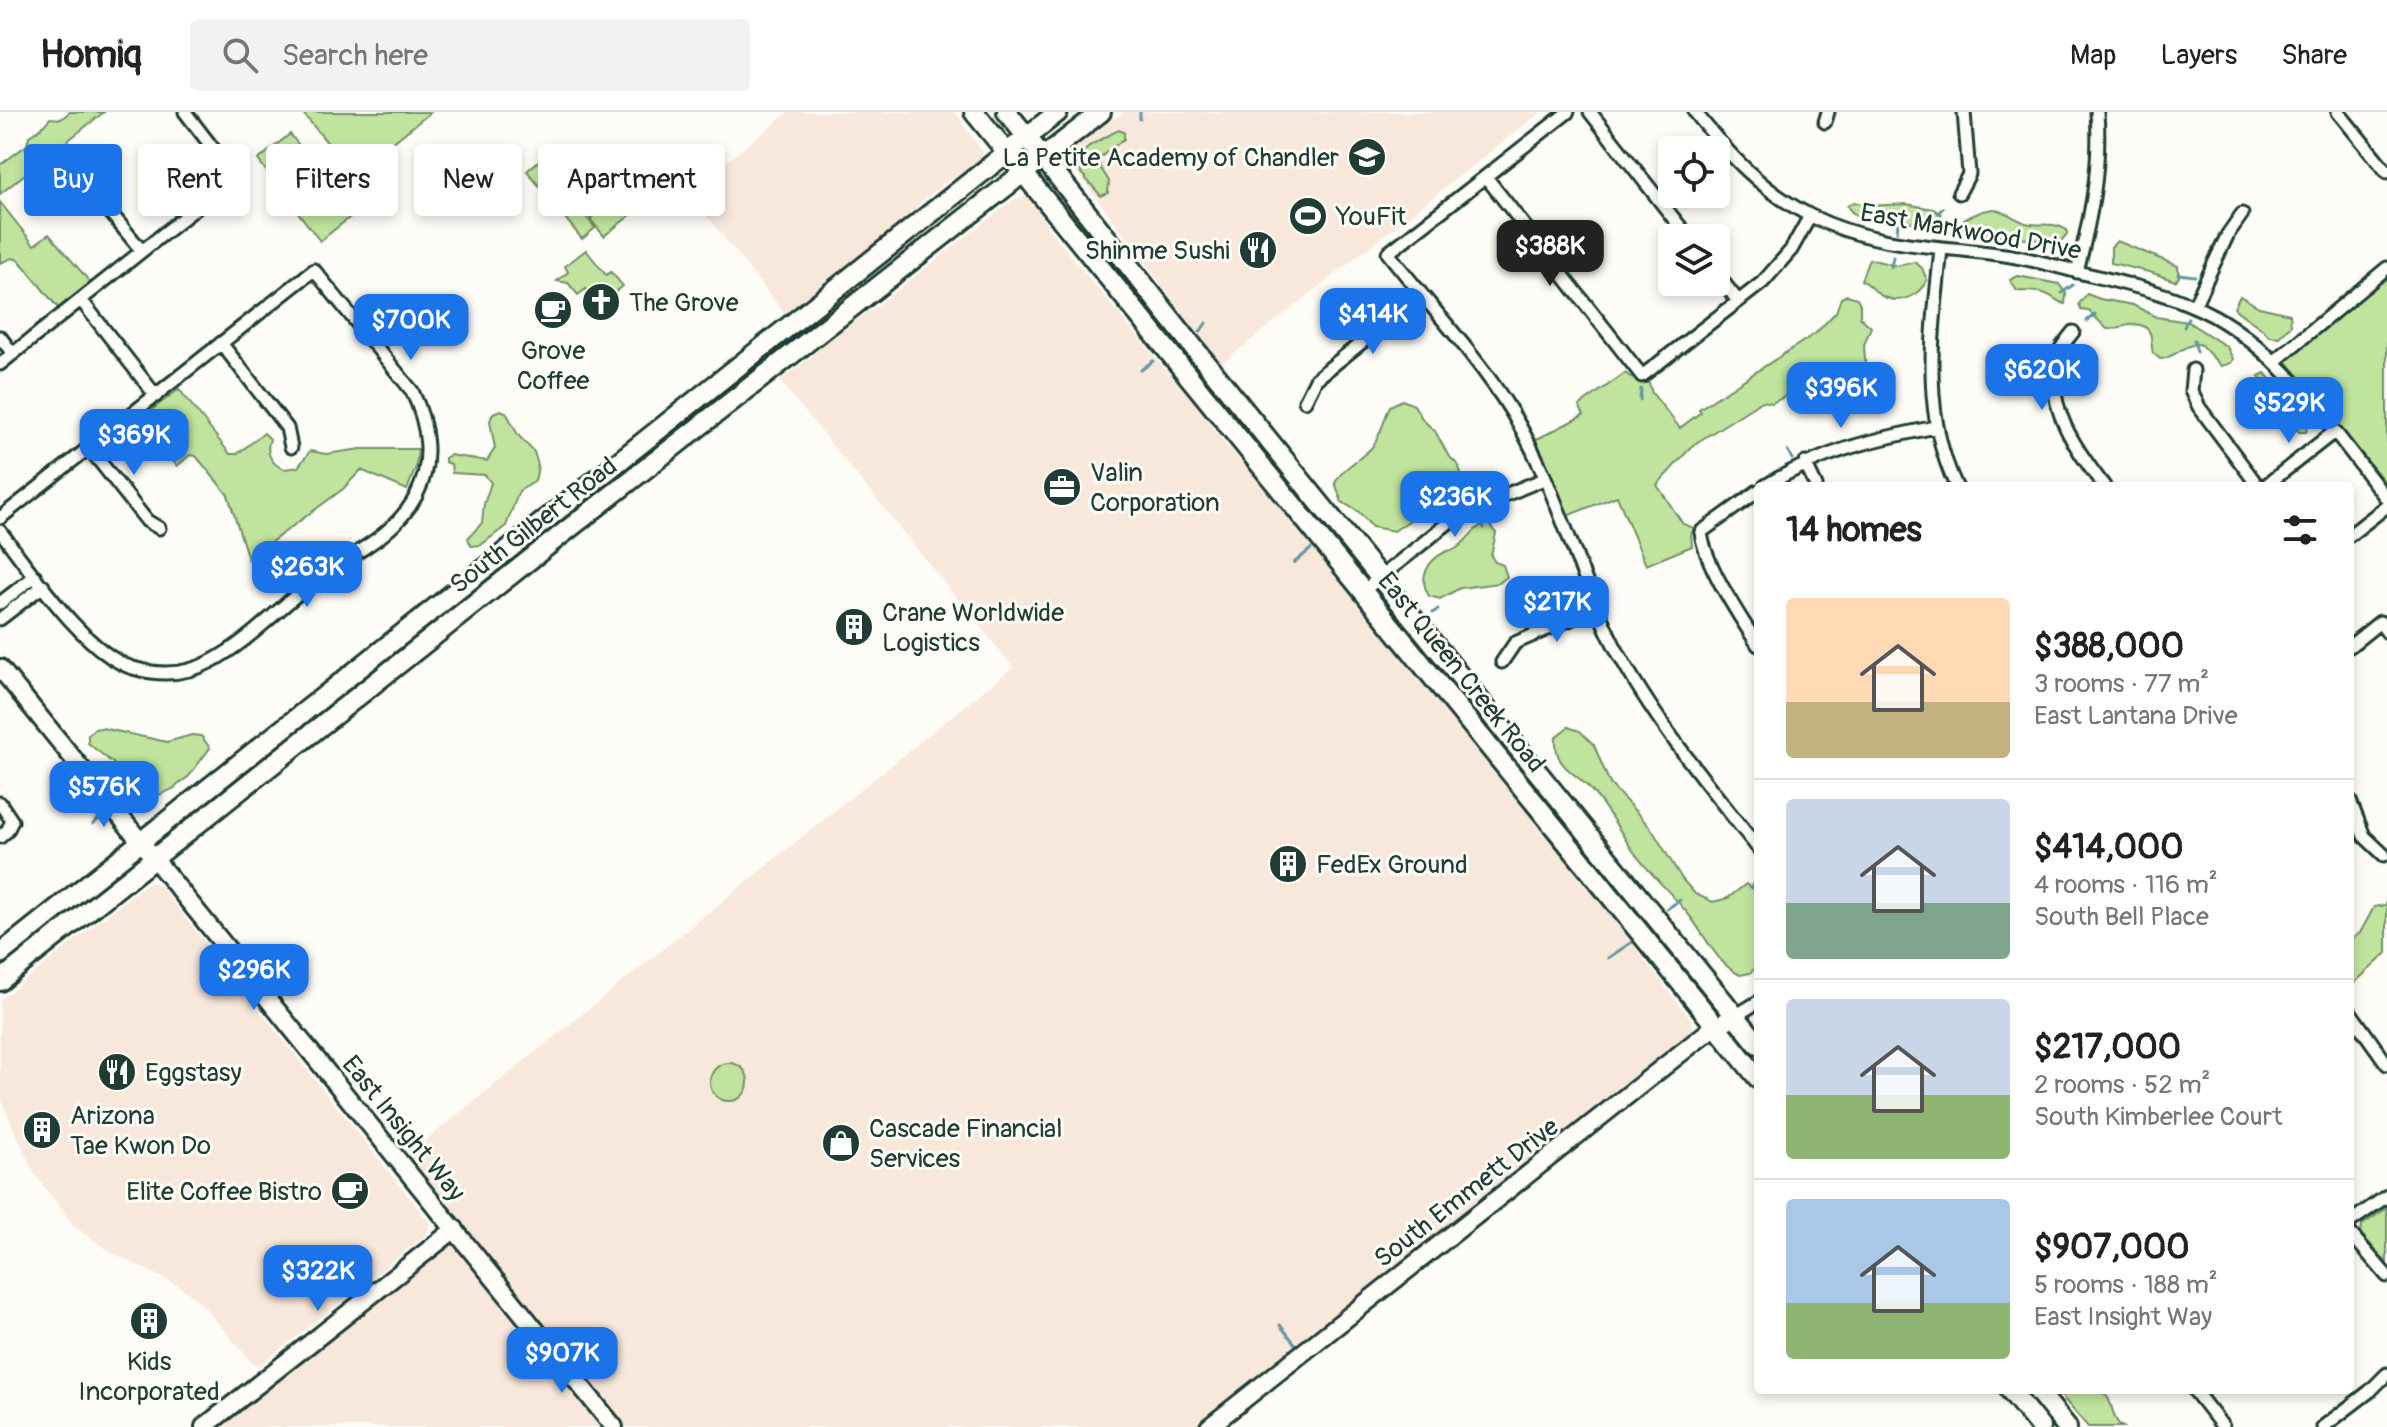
<!DOCTYPE html>
<meta charset="utf-8">
<style>
body{margin:0;font-family:Pangolin,sans-serif;background:#f2f2f2;color:#222;height:100vh;display:flex;flex-direction:column;font-size:30px;white-space:nowrap}
*{box-sizing:border-box;margin:0}
p{font-size:26px;color:#767676}
.icon{flex:none;width:44px;height:44px;fill:none;stroke:currentColor;stroke-width:2;stroke-linecap:round;stroke-linejoin:round}
.map{position:relative;flex:1;overflow:hidden}
.side{position:absolute;left:1754px;top:370px;width:600px;height:912px;display:flex;flex-direction:column;background:#fff;border-radius:8px;box-shadow:0 4px 12px #0003}
.side>*{flex:none}
.banner{position:absolute;left:24px;top:32px;width:760px;height:72px;display:flex;gap:16px}
.tools{position:absolute;left:1658px;top:24px;display:grid;gap:16px}
.tools a{display:grid;place-items:center;width:72px;height:72px;border-radius:8px;background:#fff;box-shadow:0 4px 12px #0003;font-size:40px}
.price{position:absolute;translate:-50% -68px;padding:0 18px;border-radius:16px;background:#1a73e8;color:#fff;font-size:26px;line-height:52px;filter:drop-shadow(0 2px 4px #0008)}
.price::after{content:'';position:absolute;left:50%;top:48px;width:24px;height:18px;margin-left:-12px;background:inherit;clip-path:polygon(0 0,100% 0,50% 100%)}
.price.current{background:#222;color:#fff}
ul{padding:0;list-style:none}
li{display:flex;align-items:center;gap:24px;height:200px;padding:0 32px}
li+li{border-top:2px solid #e0e0e0}
li span{display:grid;place-items:center;flex:none;width:224px;height:160px;border-radius:8px;color:#555}
li>.icon{margin-inline-start:auto}
span .icon{width:96px;height:96px;fill:#fffc;stroke-width:1}
li b{font-size:34px}
h2{display:flex;justify-content:space-between;align-items:center;height:96px;padding:0 32px;font-size:34px}
.pill{padding:0 28px;border-radius:8px;background:#fff;box-shadow:0 4px 12px #0003;font-size:28px;line-height:72px}
.pill.current{background:#1a73e8;color:#fff}
header{display:flex;align-items:center;gap:48px;box-sizing:border-box;height:112px;padding:0 40px;background:#fff;border-bottom:2px solid #e0e0e0}
header strong{font-size:38px}
nav{display:flex;gap:44px;margin-inline-start:auto;font-size:28px}
.search{width:560px;height:72px;background:#f2f2f2;display:flex;align-items:center;gap:20px;box-sizing:border-box;padding:0 28px;border-radius:8px;color:#767676;font-size:30px}
.map>svg:first-child{display:block}
.built{fill:#f8e8dc}
.green{fill:#c0e49d;stroke:#709068;stroke-width:2}
.lines{fill:none;stroke-linecap:round;stroke-linejoin:round}
.stream{stroke:#6296a4;stroke-width:3}
.street-casing{stroke:#1f3d34;stroke-width:17}
.secondary-casing{stroke:#1f3d34;stroke-width:22}
.primary-casing{stroke:#1f3d34;stroke-width:24}
.street{stroke:#fdfcf7;stroke-width:11}
.secondary{stroke:#fdfcf7;stroke-width:16}
.primary{stroke:#fdfcf7;stroke-width:18}
.labels{text-anchor:middle;stroke-width:6;stroke-linejoin:round;paint-order:stroke}
.poi-label{font-size:26px;fill:#1f3d34;stroke:#fdfcf7;text-anchor:start}
.street-label{font-size:26px;fill:#1f3d34;stroke:#fdfcf7}
</style>
<header>
<strong>Homiq</strong>
<div class="search"><svg class="icon" aria-label="search" viewBox="0 0 24 24"><circle cx="10" cy="10" r="6"/><path d="M15 15l6 6"/></svg>Search here</div>
<nav><a>Map</a><a>Layers</a><a>Share</a></nav>
</header>
<div class="map">
<svg width="2387" height="1315" viewBox="0 0 2387 1315">
<rect width="100%" height="100%" fill="#fdfcf7"/>
<filter id="ink" filterUnits="userSpaceOnUse"><feTurbulence type="fractalNoise" baseFrequency=".0125" numOctaves="2"/><feDisplacementMap in="SourceGraphic" scale="16" xChannelSelector="R" yChannelSelector="G"/><feConvolveMatrix kernelMatrix="1 2 1 2 8 2 1 2 1" color-interpolation-filters="sRGB"/></filter>
<g filter="url(#ink)">
<path class="built" d="M 789,0 L 955,0 L 983,41 L 980,49 L 943,72 L 922,89 L 910,104 L 787,205 L 688,80 Z
M 1124,0 L 1541,0 L 1221,252 L 1067,47 L 1072,36 Z
M 1025,84 L 1034,92 L 1048,116 L 1088,165 L 1167,259 L 1189,279 L 1212,315 L 1239,348 L 1261,367 L 1610,798 L 1649,854 L 1691,907 L 1694,918 L 1691,924 L 1209,1315 L 204,1315 L 454,1117 L 400,1049 L 1013,555 L 780,269 L 810,246 L 833,222 L 873,197 L 1014,87 Z
M 152,770 L 159,773 L 430,1111 L 426,1123 L 259,1254 L 253,1252 L 200,1190 L 181,1175 L 114,1142 L 75,1115 L 34,1062 L 0,985 L 0,888 L 142,775 Z"/>
<path class="green" d="M 70,0 L 104,0 L 61,34 L 66,46 L 58,49 L 49,58 L 39,51 L 0,82 L 0,53 L 27,33 L 29,24 C 36,20 45,13 50,6 L 61,7 Z
M 302,0 L 431,0 L 353,62 Z
M 1118,18 L 1124,20 L 1124,27 L 1098,47 L 1100,55 L 1109,69 L 1108,81 L 1101,84 L 1081,61 L 1078,47 L 1089,34 Z
M 290,22 L 354,102 L 320,129 L 258,48 Z
M 541,47 L 595,116 L 582,127 L 527,59 Z
M 606,67 L 633,101 L 604,124 L 590,107 L 606,94 L 594,78 Z
M 0,90 L 34,133 L 49,122 L 91,171 L 58,196 L 19,148 L 12,146 L 0,151 Z
M 1854,90 L 1868,94 L 1906,92 L 1933,97 L 1941,102 L 1942,112 L 1934,118 C 1928,115 1922,111 1915,110 C 1894,108 1860,116 1847,94 Z
M 1994,97 C 2007,100 2015,107 2026,111 C 2041,115 2053,109 2067,118 L 2067,122 L 2055,136 L 2038,128 L 1966,121 L 1963,117 L 1964,107 L 1983,99 Z
M 2117,129 L 2178,154 L 2179,165 L 2175,169 L 2153,161 L 2111,151 L 2111,135 Z
M 586,138 L 606,163 L 611,160 L 623,174 L 599,193 L 586,177 L 578,183 L 568,171 L 557,169 L 568,160 L 565,154 Z
M 1869,147 L 1897,154 L 1915,150 L 1922,156 L 1927,168 C 1918,185 1901,193 1882,184 C 1874,180 1871,172 1861,168 Z
M 2018,164 L 2059,172 L 2066,182 L 2065,192 C 2057,190 2054,185 2046,182 C 2037,178 2027,180 2017,179 L 2010,168 Z
M 2387,165 L 2387,373 L 2285,247 Z
M 2087,182 L 2100,187 L 2133,193 L 2156,205 L 2188,210 L 2227,235 L 2233,247 L 2231,251 L 2221,254 L 2200,232 C 2183,232 2175,246 2160,247 L 2153,241 C 2151,235 2152,226 2150,221 C 2141,204 2119,218 2107,217 L 2089,199 L 2081,198 L 2079,192 Z
M 1847,183 L 1857,186 L 1860,192 L 1860,205 L 1871,215 L 1864,233 L 1866,261 L 1849,267 L 1838,264 L 1824,269 L 1801,283 L 1786,284 L 1772,291 L 1762,289 L 1693,333 L 1657,373 L 1683,412 L 1694,416 L 1691,423 L 1692,434 L 1646,453 L 1617,384 L 1567,404 L 1535,328 L 1584,303 L 1579,294 L 1625,261 L 1639,271 L 1649,271 L 1652,281 L 1680,316 L 1701,300 L 1699,297 L 1816,221 L 1836,200 L 1841,186 Z
M 2240,184 L 2259,195 L 2290,202 L 2291,213 L 2279,225 L 2269,224 C 2260,213 2246,207 2234,196 Z
M 2265,261 L 2308,312 L 2306,320 L 2299,320 L 2259,264 Z
M 179,277 L 230,342 L 237,342 L 264,321 L 270,327 C 265,340 271,353 285,357 L 298,355 L 310,339 L 326,342 L 361,337 L 418,337 L 416,355 L 407,378 L 361,358 L 343,377 L 248,447 L 228,383 L 196,344 L 190,343 L 177,354 L 140,307 Z
M 1402,288 L 1414,293 L 1423,308 L 1435,319 L 1448,343 L 1459,354 L 1461,362 L 1457,378 L 1436,387 L 1428,396 L 1394,419 L 1372,415 L 1359,400 L 1342,390 L 1335,371 C 1342,355 1361,348 1372,335 C 1381,324 1384,307 1390,294 Z
M 500,298 L 506,300 L 518,323 L 534,340 L 538,353 L 536,365 L 534,370 L 519,379 L 506,414 L 481,433 L 471,434 L 468,426 L 482,411 L 484,392 L 491,371 L 485,363 L 452,361 L 451,352 L 445,350 L 445,346 L 450,343 L 487,349 L 495,336 L 490,309 L 493,301 Z
M 1487,410 L 1496,421 L 1491,444 L 1495,450 L 1503,453 L 1507,465 L 1499,471 L 1460,476 L 1440,487 L 1429,484 C 1418,466 1427,449 1445,440 C 1453,436 1449,441 1457,436 C 1469,427 1473,416 1487,410 Z
M 1568,615 L 1580,619 L 1594,633 L 1610,672 L 1651,716 L 1682,767 L 1695,782 L 1713,790 L 1728,786 L 1746,772 L 1752,777 L 1758,775 L 1758,854 L 1750,861 L 1740,863 C 1715,850 1706,824 1689,803 C 1670,779 1646,759 1629,733 C 1617,714 1606,695 1591,678 C 1574,658 1554,657 1556,625 Z
M 102,616 L 167,630 L 192,623 L 201,624 L 210,636 L 189,664 L 173,677 L 138,692 L 125,678 L 114,652 L 88,631 L 88,623 L 94,617 Z
M 2387,784 L 2387,841 L 2350,875 L 2350,828 L 2360,821 L 2374,795 L 2386,793 Z
M710 970a19 19 0 1 1 38 0a19 19 0 1 1-38 0Z
M 2387,1096 L 2387,1151 L 2361,1122 L 2362,1113 Z
M 2056,1278 C 2068,1278 2089,1274 2100,1279 C 2115,1285 2109,1307 2123,1315 L 2088,1315 Z"/>
<g class="lines">
<path class="stream" d="M 1140,0 L 1140,7
M 1938,101 L 1943,96
M 1897,119 L 1898,110
M 1891,155 L 1893,145
M 2178,162 L 2195,164
M 2062,181 L 2073,173
M 2087,209 L 2095,202
M 2184,215 L 2188,206
M 1200,220 L 1206,211
M 2194,228 L 2197,240
M 1141,258 L 1153,249
M 1640,288 L 1641,277
M 1788,339 L 1792,347
M 1464,372 L 1469,383
M 1480,408 L 1484,416
M 1294,451 L 1311,437
M 1433,501 L 1438,497
M 93,712 L 104,703
M 1751,775 L 1758,766
M 1667,797 L 1680,788
M 1608,846 L 1632,830
M 1280,1213 L 1296,1233"/>
<g class="street-casing">
<path id="street" d="M 1568,0 L 1388,141 C 1428,192 1478,245 1511,299 C 1556,372 1576,458 1614,533 C 1653,607 1706,671 1758,736
M 1590,0 L 1689,126
M 1695,0 C 1728,42 1763,80 1811,104 C 1876,136 1937,133 2005,143 C 2031,147 2057,154 2082,161 C 2127,172 2173,182 2214,204 C 2288,246 2335,322 2387,387
M 2338,0 L 2387,60
M 1825,10 L 1828,0
M 1486,65 L 1642,264 L 1763,170 L 1791,138 L 1810,104
M 75,66 L 91,77 L 142,139
M 1959,81 L 1969,62 L 1964,0
M 1941,137 C 1933,217 1920,298 1956,374
M 2077,160 C 2091,104 2101,58 2097,0
M 1716,161 L 1738,189
M 81,188 L 156,284
M 2194,194 L 2228,122 L 2242,102
M 2073,220 C 2067,228 2059,236 2056,247 C 2045,295 2077,339 2104,374
M 0,225 L 13,242
M 221,231 L 287,316 L 291,335
M 2275,249 L 2387,156
M 0,252 L 235,65 L 185,0
M 2193,258 L 2191,279 L 2199,295 L 2258,374
M 1305,289 L 1316,267 L 1421,183
M 89,336 L 147,409 L 159,416
M 1805,351 L 1816,374
M 1765,374 C 1823,339 1870,328 1936,315
M 2265,374 L 2334,320
M 1758,379 L 1701,420 C 1704,451 1740,505 1758,533
M 0,406 L 314,158 L 412,279 C 428,312 434,350 416,384 C 393,427 347,443 310,472 C 278,497 247,531 210,550 C 185,563 160,564 133,556 C 87,543 30,458 0,419
M 2350,423 L 2387,394
M 1363,479 L 1453,407 L 1466,399 L 1544,367
M 0,491 L 35,464
M 0,507 L 43,474
M 2350,534 L 2380,510 L 2387,520
M 1502,550 L 1515,531 L 1597,496
M 2350,689 L 2364,724 L 2384,743
M 0,691 L 12,709 L 7,719 L 0,725
M 2350,900 L 2387,952
M 1732,906 L 1758,890
M 2350,1110 L 2387,1084
M 2350,1121 L 2387,1164
M 2194,1278 L 2223,1315
M 2323,1315 L 2370,1279 L 2387,1262"/>
</g>
<g class="secondary-casing">
<path id="secondary" d="M 0,556 L 614,1315
M 204,1315 L 455,1117
M 1209,1315 L 1715,914 L 1728,908"/>
</g>
<g class="primary-casing">
<path id="primary" d="M 974,0 L 1758,966
M 1007,0 L 1202,246 L 1758,932
M 0,842 L 1058,0
M 0,869 L 557,426 L 1101,0
M 2010,1278 L 2040,1315
M 2037,1278 L 2067,1315"/>
</g>
<use href="#street" class="street"/>
<use href="#secondary" class="secondary"/>
<use href="#primary" class="primary"/>
</g>
</g>
<defs>
<g id="school-disc" transform="scale(2)"><circle r="9.5" fill="#1f3d34" stroke="#fdfcf7"/><path d="M0-5L7-2L0 1L-7-2ZM-4 1L0 2.5L4 1V4Q0 6-4 4Z" fill="#fff"/></g>
<g id="stadium-disc" transform="scale(2)"><circle r="9.5" fill="#1f3d34" stroke="#fdfcf7"/><path d="M0-5a6.5 5 0 1 0 0 10a6.5 5 0 1 0 0-10ZM-3.5-1.8h7v3.6h-7Z" fill="#fff"/></g>
<g id="restaurant-disc" transform="scale(2)"><circle r="9.5" fill="#1f3d34" stroke="#fdfcf7"/><path d="M-5-6h1v4h1v-4h1v4h1v-4h1v5L-1.5 .5V6h-2V.5L-5-1ZM5-6V6H3V1.5H1.5Q1.5-4 5-6Z" fill="#fff"/></g>
<g id="church-disc" transform="scale(2)"><circle r="9.5" fill="#1f3d34" stroke="#fdfcf7"/><path d="M-1.2-6h2.4v3.5h3.3v2.4h-3.3V6h-2.4V-.1h-3.3v-2.4h3.3Z" fill="#fff"/></g>
<g id="cafe-disc" transform="scale(2)"><circle r="9.5" fill="#1f3d34" stroke="#fdfcf7"/><path d="M-5.5-4.5H6V0H3Q3 3.5 0 3.5H-2.5Q-5.5 3.5-5.5 0ZM3-3.2v2h1.7v-2ZM-6 4.5H4V6H-6Z" fill="#fff"/></g>
<g id="office-disc" transform="scale(2)"><circle r="9.5" fill="#1f3d34" stroke="#fdfcf7"/><path d="M-6-3h4V-5.5h4V-3h4V5H-6ZM-1-4.5V-3h2v-1.5ZM-6 0V1H6V0Z" fill="#fff"/></g>
<g id="building-disc" transform="scale(2)"><circle r="9.5" fill="#1f3d34" stroke="#fdfcf7"/><path d="M-4-6H4V6H1V3H-1V6H-4ZM-2.5-4.3h1.7v1.8h-1.7ZM.8-4.3h1.7v1.8H.8ZM-2.5-1h1.7V.8h-1.7ZM.8-1h1.7V.8H.8Z" fill="#fff"/></g>
<g id="shop-disc" transform="scale(2)"><circle r="9.5" fill="#1f3d34" stroke="#fdfcf7"/><path d="M-5-2.5h2.3a2.7 3.5 0 0 1 5.4 0H5L5.5 6h-11ZM-1.5-2.5h3a1.5 2.3 0 0 0-3 0Z" fill="#fff"/></g>
</defs>
<g fill-rule="evenodd">
<use href="#school-disc" x="1367" y="45"/>
<use href="#stadium-disc" x="1308" y="104"/>
<use href="#restaurant-disc" x="1258" y="138"/>
<use href="#church-disc" x="601" y="190"/>
<use href="#cafe-disc" x="553" y="198"/>
<use href="#office-disc" x="1062" y="375"/>
<use href="#building-disc" x="854" y="515"/>
<use href="#building-disc" x="1288" y="752"/>
<use href="#restaurant-disc" x="117" y="960"/>
<use href="#building-disc" x="42" y="1018"/>
<use href="#shop-disc" x="841" y="1031"/>
<use href="#cafe-disc" x="350" y="1079"/>
<use href="#building-disc" x="149" y="1209"/>
</g>
<g class="labels">
<g class="poi-label">
<text x="1339" y="54" text-anchor="end">La Petite Academy of Chandler</text>
<text x="1336" y="113">YouFit</text>
<text x="1230" y="147" text-anchor="end">Shinme Sushi</text>
<text x="629" y="199">The Grove</text>
<text x="553" y="247" text-anchor="middle">Grove<tspan x="553" dy="30">Coffee</tspan></text>
<text x="1090" y="369">Valin<tspan x="1090" dy="30">Corporation</tspan></text>
<text x="882" y="509">Crane Worldwide<tspan x="882" dy="30">Logistics</tspan></text>
<text x="1316" y="761">FedEx Ground</text>
<text x="145" y="969">Eggstasy</text>
<text x="70" y="1012">Arizona<tspan x="70" dy="30">Tae Kwon Do</tspan></text>
<text x="869" y="1025">Cascade Financial<tspan x="869" dy="30">Services</tspan></text>
<text x="322" y="1088" text-anchor="end">Elite Coffee Bistro</text>
<text x="149" y="1258" text-anchor="middle">Kids<tspan x="149" dy="30">Incorporated</tspan></text>
</g>
<g class="street-label">
<text transform="translate(1971 119) rotate(10)" y="9">East Markwood Drive</text>
<text transform="translate(533 413) rotate(-38)" y="9">South Gilbert Road</text>
<text transform="translate(1462 560) rotate(51)" y="9">East Queen Creek Road</text>
<text transform="translate(404 1016) rotate(51)" y="9">East Insight Way</text>
<text transform="translate(1466 1080) rotate(-38)" y="9">South Emmett Drive</text>
</g>
</g>
</svg>
<div class="tools">
<a><svg class="icon" aria-label="locate" viewBox="0 0 24 24"><circle cx="12" cy="12" r="6"/><path d="M12 2v4M12 18v4M2 12h4M18 12h4"/></svg></a>
<a><svg class="icon" aria-label="layers" viewBox="0 0 24 24"><path d="M12 4l9 5-9 5-9-5zM3 14l9 5 9-5"/></svg></a>
</div>
<b class="price current" style="left:1550px;top:176px">$388K</b>
<b class="price" style="left:1373px;top:244px">$414K</b>
<b class="price" style="left:411px;top:250px">$700K</b>
<b class="price" style="left:2042px;top:300px">$620K</b>
<b class="price" style="left:1841px;top:318px">$396K</b>
<b class="price" style="left:2289px;top:333px">$529K</b>
<b class="price" style="left:134px;top:365px">$369K</b>
<b class="price" style="left:1455px;top:427px">$236K</b>
<b class="price" style="left:307px;top:497px">$263K</b>
<b class="price" style="left:1557px;top:532px">$217K</b>
<b class="price" style="left:104px;top:717px">$576K</b>
<b class="price" style="left:254px;top:900px">$296K</b>
<b class="price" style="left:318px;top:1201px">$322K</b>
<b class="price" style="left:562px;top:1283px">$907K</b>
<div class="banner">
<a class="pill current">Buy</a>
<a class="pill">Rent</a>
<a class="pill">Filters</a>
<a class="pill">New</a>
<a class="pill">Apartment</a>
</div>
<section class="side">
<h2>14 homes<svg class="icon" aria-label="filters" viewBox="0 0 24 24"><path d="M4 7h16M4 17h16"/><circle cx="9" cy="7" r="2"/><circle cx="15" cy="17" r="2"/></svg></h2>
<ul>
<li><span style="background:linear-gradient(#ffd9b3 65%,#c2b280 0)"><svg class="icon" aria-label="home" viewBox="0 0 24 24"><path d="M3 11l9-7 9 7M6 9v11h12V9"/></svg></span><div><b>$388,000</b><p>3 rooms · 77 m²</p><p>East Lantana Drive</p></div></li>
<li><span style="background:linear-gradient(#c9d6e8 65%,#7fa58c 0)"><svg class="icon" aria-label="home" viewBox="0 0 24 24"><path d="M3 11l9-7 9 7M6 9v11h12V9"/></svg></span><div><b>$414,000</b><p>4 rooms · 116 m²</p><p>South Bell Place</p></div></li>
<li><span style="background:linear-gradient(#c9d6e8 60%,#8fb573 0)"><svg class="icon" aria-label="home" viewBox="0 0 24 24"><path d="M3 11l9-7 9 7M6 9v11h12V9"/></svg></span><div><b>$217,000</b><p>2 rooms · 52 m²</p><p>South Kimberlee Court</p></div></li>
<li><span style="background:linear-gradient(#a9c7e8 65%,#8fb573 0)"><svg class="icon" aria-label="home" viewBox="0 0 24 24"><path d="M3 11l9-7 9 7M6 9v11h12V9"/></svg></span><div><b>$907,000</b><p>5 rooms · 188 m²</p><p>East Insight Way</p></div></li>
</ul>
</section>
</div>
